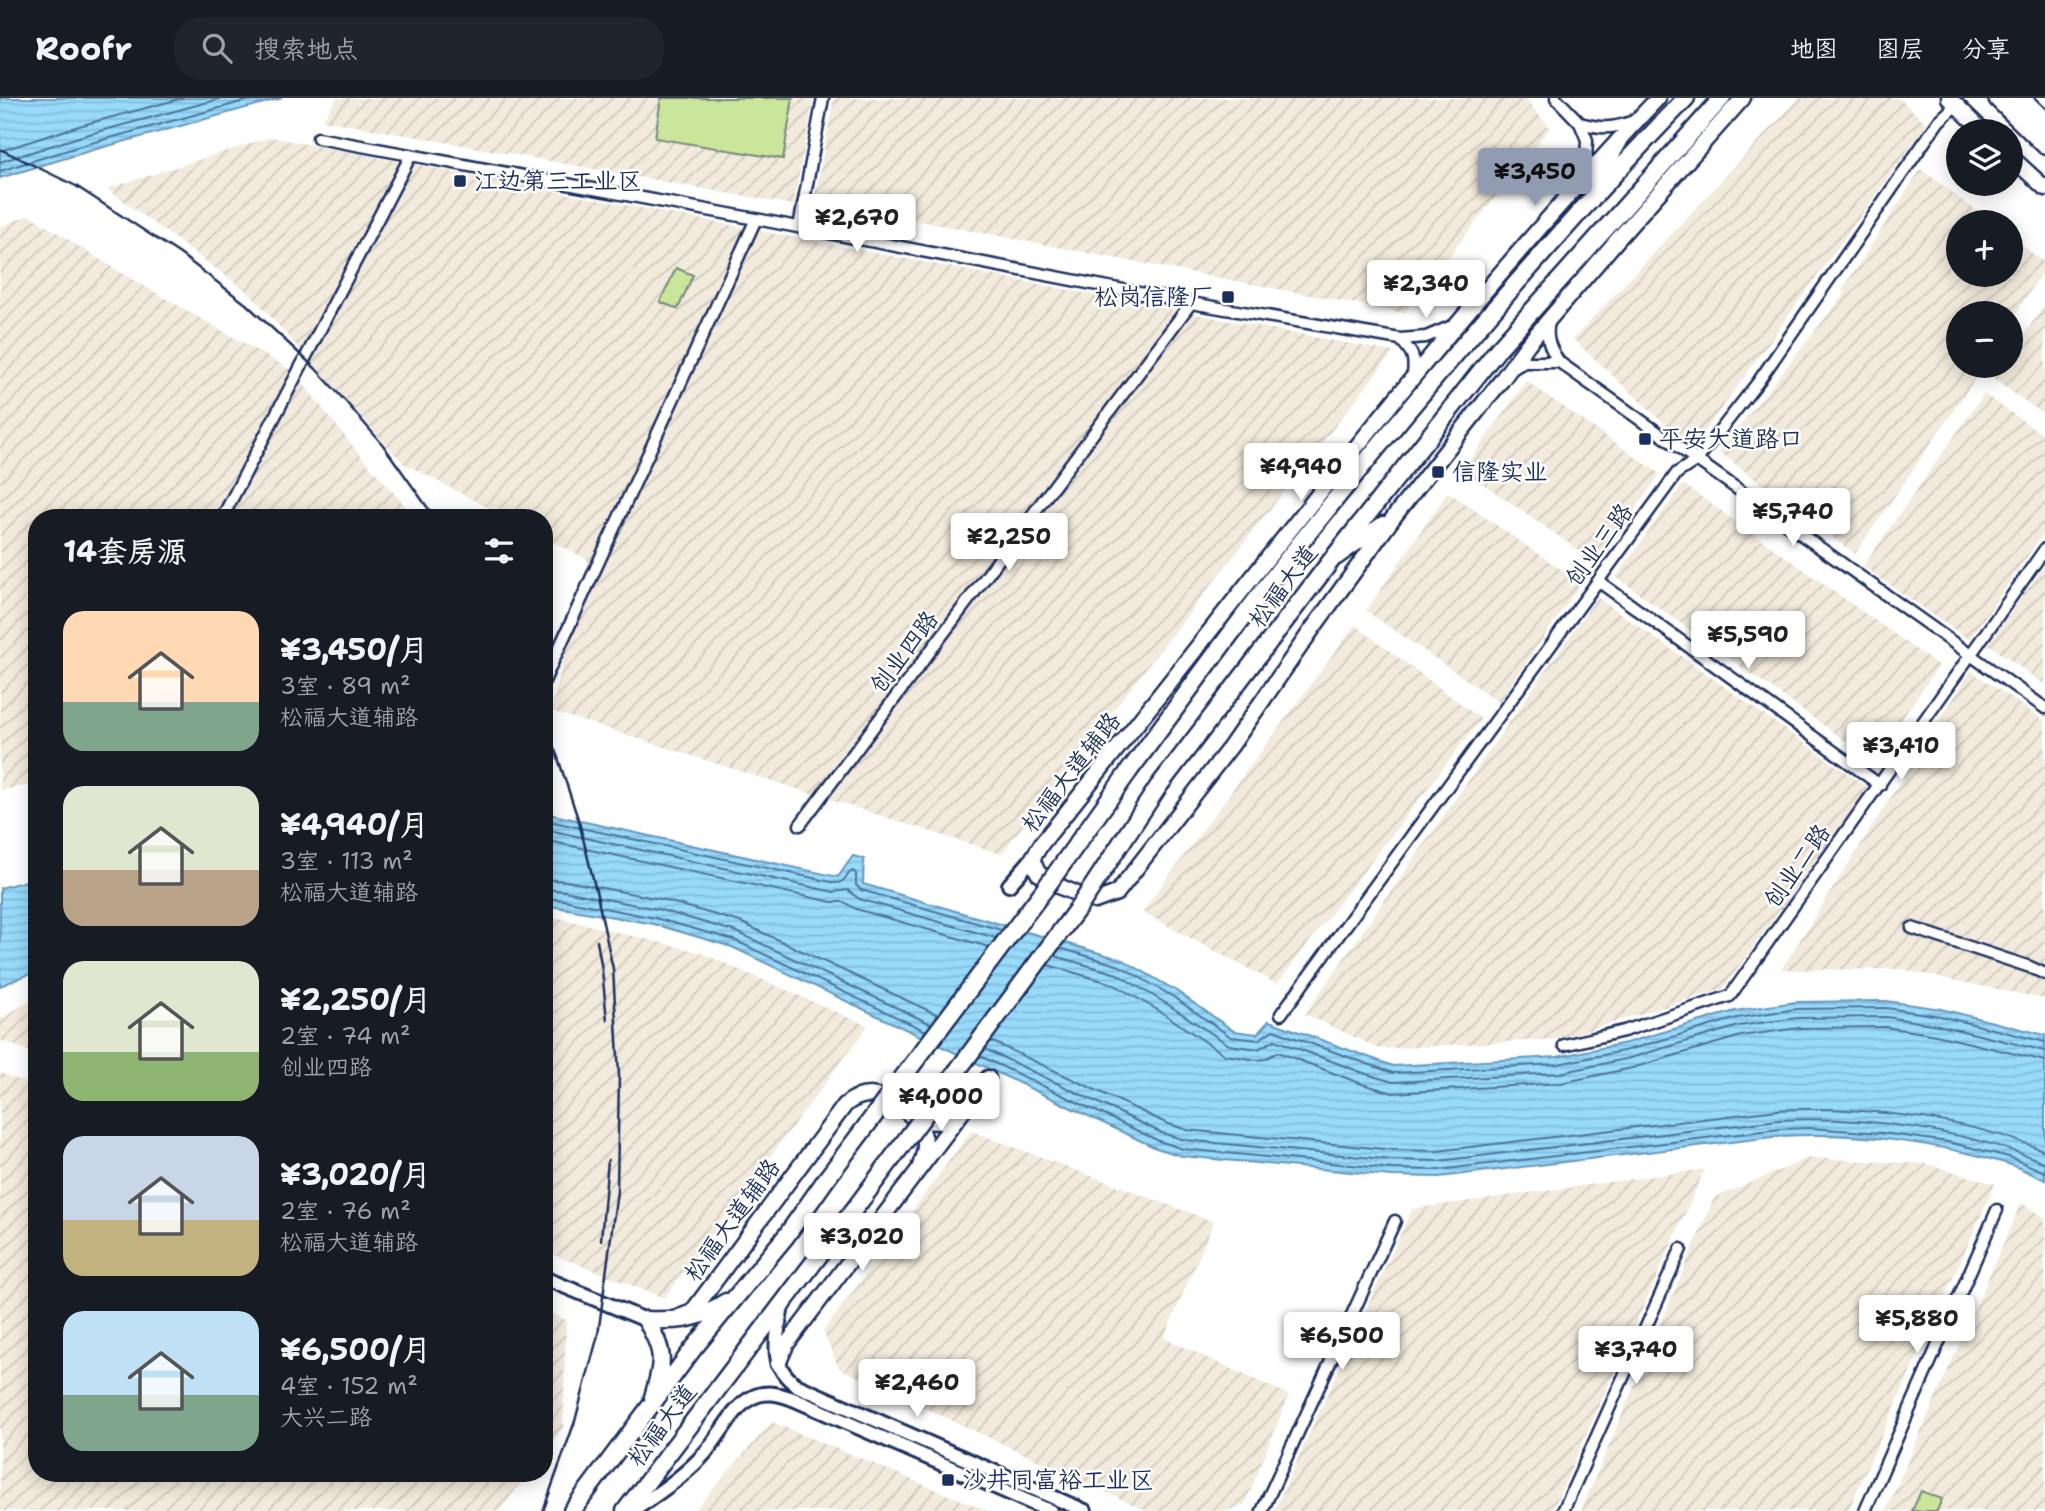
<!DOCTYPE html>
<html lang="zh">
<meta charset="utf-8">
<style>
body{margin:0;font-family:"Shantell Sans","LXGW WenKai TC",sans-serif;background:#20242c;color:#f1f3f6;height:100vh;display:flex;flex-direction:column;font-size:26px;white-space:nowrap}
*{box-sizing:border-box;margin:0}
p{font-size:23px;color:#9ea1a6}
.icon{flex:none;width:38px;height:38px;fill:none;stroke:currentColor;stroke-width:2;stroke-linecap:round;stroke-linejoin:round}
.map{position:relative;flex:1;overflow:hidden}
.side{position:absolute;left:28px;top:411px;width:525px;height:973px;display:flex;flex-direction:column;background:#171b24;border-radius:28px;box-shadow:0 4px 18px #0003}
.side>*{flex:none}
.fabs{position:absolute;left:1946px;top:21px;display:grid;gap:14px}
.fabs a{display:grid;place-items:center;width:77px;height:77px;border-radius:50%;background:#171b24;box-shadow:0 4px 18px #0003;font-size:35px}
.price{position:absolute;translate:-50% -60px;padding:0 16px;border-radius:7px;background:#fff;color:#222;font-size:23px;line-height:46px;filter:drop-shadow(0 2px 4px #0008)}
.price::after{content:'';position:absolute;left:50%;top:42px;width:21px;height:16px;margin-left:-10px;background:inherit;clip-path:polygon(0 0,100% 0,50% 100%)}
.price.current{background:#919bb2;color:#111}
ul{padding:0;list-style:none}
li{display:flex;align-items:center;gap:21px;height:175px;padding:0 35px}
li span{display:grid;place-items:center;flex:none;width:196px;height:140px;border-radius:21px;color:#555}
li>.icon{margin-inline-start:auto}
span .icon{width:84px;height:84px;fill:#fffc;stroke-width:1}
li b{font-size:30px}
h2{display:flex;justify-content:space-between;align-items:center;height:84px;padding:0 35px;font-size:30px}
header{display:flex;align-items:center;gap:42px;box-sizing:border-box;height:98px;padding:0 35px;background:#171b24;border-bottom:2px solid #363941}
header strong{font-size:33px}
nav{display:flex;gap:38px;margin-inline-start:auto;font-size:24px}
.search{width:490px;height:63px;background:#20242c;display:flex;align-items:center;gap:18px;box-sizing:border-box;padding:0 24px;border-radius:28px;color:#9ea1a6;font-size:26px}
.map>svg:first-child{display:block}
.industrial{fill:url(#industrial-furrows)}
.green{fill:#cbe59b;stroke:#738a7c;stroke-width:2}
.water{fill:url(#water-rules);stroke:#6696bc;stroke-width:2}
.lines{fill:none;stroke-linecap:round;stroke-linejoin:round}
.shore{stroke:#4d739c;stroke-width:2}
.minor-casing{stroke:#1b2f5e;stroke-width:15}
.tertiary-casing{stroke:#1b2f5e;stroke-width:18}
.secondary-casing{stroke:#1b2f5e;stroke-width:19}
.primary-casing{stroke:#1b2f5e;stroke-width:21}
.motorway-casing{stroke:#1b2f5e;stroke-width:23}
.minor{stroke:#fff;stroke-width:10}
.tertiary{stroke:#fff;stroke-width:12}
.secondary{stroke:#fff;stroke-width:14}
.primary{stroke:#fff;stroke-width:16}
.motorway{stroke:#fff;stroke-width:18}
.rail{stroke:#1b2f5e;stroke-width:2.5}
.primary-bridge-casing{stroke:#1b2f5e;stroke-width:21;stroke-linecap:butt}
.primary-bridge{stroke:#fff;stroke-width:16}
.poi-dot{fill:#1b2f5e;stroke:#fff;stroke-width:2.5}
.labels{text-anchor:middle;stroke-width:5;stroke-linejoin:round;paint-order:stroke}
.poi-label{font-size:24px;fill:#1b2f5e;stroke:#fff;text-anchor:start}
.street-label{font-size:24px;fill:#1b2f5e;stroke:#fff}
</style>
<header>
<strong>Roofr</strong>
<div class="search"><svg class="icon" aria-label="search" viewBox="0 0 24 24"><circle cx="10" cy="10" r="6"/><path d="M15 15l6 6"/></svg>搜索地点</div>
<nav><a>地图</a><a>图层</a><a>分享</a></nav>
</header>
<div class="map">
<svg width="2045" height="1413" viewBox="0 0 2045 1413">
<defs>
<pattern id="industrial-furrows" width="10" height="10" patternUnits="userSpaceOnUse" patternTransform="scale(1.75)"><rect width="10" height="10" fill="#f2eadc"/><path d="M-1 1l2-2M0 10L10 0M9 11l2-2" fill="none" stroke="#cfc9bf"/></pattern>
<pattern id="water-rules" width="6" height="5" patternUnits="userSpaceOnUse" patternTransform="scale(1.75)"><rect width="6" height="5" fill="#98dafa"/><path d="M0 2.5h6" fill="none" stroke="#82bbd9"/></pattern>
</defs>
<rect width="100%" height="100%" fill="#fff"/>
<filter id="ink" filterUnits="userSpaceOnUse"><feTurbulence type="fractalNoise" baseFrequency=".0143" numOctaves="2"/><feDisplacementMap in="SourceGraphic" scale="14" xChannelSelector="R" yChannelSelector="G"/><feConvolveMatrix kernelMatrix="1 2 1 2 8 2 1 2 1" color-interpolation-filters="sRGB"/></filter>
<g filter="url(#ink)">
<path class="industrial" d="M 337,0 L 814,0 L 793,107 L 322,22 Z
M 834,0 L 1525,0 L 1550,30 L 1404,215 L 814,103 Z
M 1799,0 L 1899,0 L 1927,26 L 1692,351 L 1573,241 Z
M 270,39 L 1393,254 L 1001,756 L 551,613 L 588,462 L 544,439 L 544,420 L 508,420 L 403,365 L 249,195 L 107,91 Z
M 1921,71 L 1991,124 L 1958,124 L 1958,177 L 2011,177 L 2011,139 L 2045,165 L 2045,169 L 2011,224 L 2011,215 L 1958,215 L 1958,268 L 1984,268 L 1855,456 L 1719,354 L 1845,195 L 1842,192 Z
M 29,117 L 128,179 L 293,273 L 355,351 L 416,420 L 37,420 L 37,686 L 0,692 L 0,129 Z
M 2045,206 L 2045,317 L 1993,281 L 2002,268 L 2011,268 L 2011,256 Z
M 1526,283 L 1660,376 L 1597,465 L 1463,372 Z
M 1984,296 L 2045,338 L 2045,433 L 1969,542 L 1863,468 Z
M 1683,386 L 1939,568 L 1872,662 L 1616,479 Z
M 1448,394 L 1581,485 L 1499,604 L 1366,513 Z
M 2045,467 L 2045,587 L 1988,546 Z
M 1597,499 L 1868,690 L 1723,891 L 1559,941 L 1380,951 L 1305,916 Z
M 1355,527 L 1481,621 L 1277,886 L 1142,814 Z
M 1971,573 L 2045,623 L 2045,901 L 1899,871 L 1781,872 Z
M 544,818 L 559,820 L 699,854 L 868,928 L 664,1200 L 544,1153 Z
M 37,899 L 37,956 L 0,942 L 0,921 Z
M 0,975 L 37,989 L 37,1376 L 528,1376 L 499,1413 L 0,1413 Z
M 971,1033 L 1214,1124 L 1164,1240 L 1289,1297 L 1245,1406 L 1227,1413 L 1147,1413 L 839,1270 L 823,1234 Z
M 1809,1060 L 1927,1066 L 1995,1086 L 1848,1413 L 1581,1413 L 1714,1100 Z
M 1705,1071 L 1552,1413 L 1274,1413 L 1412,1111 Z
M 2021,1105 L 2045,1119 L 2045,1413 L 1886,1413 Z
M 544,1212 L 566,1222 L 563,1329 L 544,1354 Z
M 772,1324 L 988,1413 L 694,1413 Z"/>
<path class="green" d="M 661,0 L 793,0 L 783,61 L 655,40 Z
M 676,170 L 693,177 L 678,211 L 660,204 Z
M 1921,1393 L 1942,1401 L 1937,1413 L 1912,1413 Z"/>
<path class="water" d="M 0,0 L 282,0 L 86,54 L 0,80 Z
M 544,715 L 838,779 L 853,758 L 864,761 L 863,786 L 1123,862 L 1175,892 L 1234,933 L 1257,936 L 1269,923 L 1393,968 L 1557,959 L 1626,945 L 1735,913 L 1796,904 L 1886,903 L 1941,911 L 2045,937 L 2045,1082 C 2032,1076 2019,1069 2005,1065 C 1934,1044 1855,1034 1781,1038 L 1439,1079 L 1392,1078 L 1182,1058 L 1156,1050 L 732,849 L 654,826 L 544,807 Z
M 37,780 L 37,873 L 0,888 L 0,790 Z"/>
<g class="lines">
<path class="shore" d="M 0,53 L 79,28 L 183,0
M 0,64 L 82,38 L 223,0
M 0,73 L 84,47 L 256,0
M 544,722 L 836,785 C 846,785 846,775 853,773 L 856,776 L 856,787 L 861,792 L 1001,832
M 544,731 L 834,794 L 848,792 L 859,801 L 996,840
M 544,742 L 832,804 L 844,804 L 856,811 L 989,849
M 544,781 L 566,783 L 660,801 L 740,824 L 938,917
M 544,791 L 564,793 L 657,811 L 737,834 L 931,926
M 544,800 L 563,802 L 655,820 L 734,842 L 926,933
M 1060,850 L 1120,868 L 1172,898 L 1231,939 L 1258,942 L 1273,932 L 1393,975 L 1558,966 L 1628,952 L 1737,920 L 1797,911 L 1886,910 L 1940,918 L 2045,944
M 1055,858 L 1117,876 L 1167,906 L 1229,947 L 1258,951 L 1275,942 L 1366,976 L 1393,984 L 1560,975 L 1630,960 L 1739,928 L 1798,920 L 1886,919 L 1938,927 L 2045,953
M 1048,867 L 1113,886 L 1161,914 L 1225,957 L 1257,962 L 1265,961 L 1278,954 L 1362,986 L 1393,995 L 1561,985 L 1632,970 L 1741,938 L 1799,930 L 1885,929 L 1936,937 L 2045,963
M 991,943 L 1166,1025 L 1187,1032 L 1394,1052 L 1437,1053 L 1778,1012 C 1861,1007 1969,1021 2045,1053
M 985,951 L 1162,1035 L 1185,1042 L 1393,1062 L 1438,1063 L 1779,1022 C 1863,1018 1968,1032 2045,1065
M 980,958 L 1159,1043 L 1183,1051 L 1393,1071 L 1438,1072 L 1780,1031 L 1809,1030 L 1882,1035 L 1948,1044 L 2009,1059 L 2045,1074"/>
<g class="minor-casing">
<path id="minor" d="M 1556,0 L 1580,25
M 318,40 L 756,121 L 1191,205 L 1400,241 L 1426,239 L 1452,228
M 1581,83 L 1586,61 L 1587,42 L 1580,25 C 1602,31 1612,31 1634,23
M 799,129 L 823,0
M 1549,224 C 1545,240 1550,250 1559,264 L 2045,610
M 1400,241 C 1413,255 1415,258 1413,278
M 1512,271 L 1524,264 L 1559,264
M 222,420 L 411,57
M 1598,483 L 1880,687
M 544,583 L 756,121
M 800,727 L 1191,205
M 1912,830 L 2030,869 L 2045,876
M 1281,916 L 1677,375 L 1697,362 L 1758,284 L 1939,23 L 1955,8
M 1564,947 L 1624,933 L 1730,898 L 2045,451
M 1262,1413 L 1395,1123
M 1563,1413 L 1681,1151
M 1865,1413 L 1997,1112"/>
</g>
<g class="tertiary-casing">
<path id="tertiary" d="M 1009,787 L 1032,761
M 544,1180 L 646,1222
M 782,1206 C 778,1238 766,1268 798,1288 L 1085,1413
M 633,1413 C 658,1395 685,1378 705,1355 C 719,1339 733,1310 751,1300 C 765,1292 779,1296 793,1301 L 1050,1413"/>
</g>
<g class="secondary-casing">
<path id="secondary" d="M 1658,0 C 1436,234 1244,494 1042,745 L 1032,761 L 1038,775 L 1063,790 L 1095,803 L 1117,795 L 1231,648 L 1313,530 L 1396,416 L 1501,283 L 1528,246 L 1618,141 L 1743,0
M 1949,0 L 1983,33
M 2011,59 L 2045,90
M 1337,459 L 1383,426
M 913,1018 C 929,1026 943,1026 959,1018
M 679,1219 L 692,1214 L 845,1007 C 852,1001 860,997 870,997 C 892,998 923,1021 925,1044 C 926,1053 922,1062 919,1071
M 778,1266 L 786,1247 L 988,980"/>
</g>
<g class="primary-casing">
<path id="primary" d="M 1592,89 L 1619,43
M 1129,673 C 1186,597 1241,519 1301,444 C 1423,291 1550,141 1686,0
M 1158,689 L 1330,464 L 1499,250 L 1722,0
M 646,1222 C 679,1223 698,1222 726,1204
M 646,1222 C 665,1254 664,1263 653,1299
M 572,1413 L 693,1251 L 786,1138 L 827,1080
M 625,1413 L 865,1097"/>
</g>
<g class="motorway-casing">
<path id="motorway" d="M 1998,0 L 2045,46
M 2020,0 L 2045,24"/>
</g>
<use href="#minor" class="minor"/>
<use href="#tertiary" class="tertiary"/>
<use href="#secondary" class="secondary"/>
<use href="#primary" class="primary"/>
<use href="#motorway" class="motorway"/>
<path class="rail" d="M 0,51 L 76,88 L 180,156 L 246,206 L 315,270 L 346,304 L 383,347 L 435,420
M 597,843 L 602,872 L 607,922
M 601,1142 L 608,1062
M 543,1413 L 575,1323 L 598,1237 L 617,1093 L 619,977 L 613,871 L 597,797 L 579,724 L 557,657 L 544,626"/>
<g class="primary-bridge-casing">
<path id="primary-bridge" d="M 827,1080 L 1044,792 L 1129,673
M 865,1097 L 1081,806 L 1158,689"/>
</g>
<use href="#primary-bridge" class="primary-bridge"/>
</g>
</g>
<g class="poi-dot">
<rect x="453" y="76" width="14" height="14" rx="3.5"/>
<rect x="1221" y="192" width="14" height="14" rx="3.5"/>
<rect x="1638" y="334" width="14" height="14" rx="3.5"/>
<rect x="1431" y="367" width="14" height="14" rx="3.5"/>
<rect x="941" y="1375" width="14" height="14" rx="3.5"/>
</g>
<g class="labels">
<g class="poi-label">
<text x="474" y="91">江边第三工业区</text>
<text x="1214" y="207" text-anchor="end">松岗信隆厂</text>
<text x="1659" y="349">平安大道路口</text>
<text x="1452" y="382">信隆实业</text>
<text x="962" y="1390">沙井同富裕工业区</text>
</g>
<g class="street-label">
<text transform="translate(1599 447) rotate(-54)" y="8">创业三路</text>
<text transform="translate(1283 488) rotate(-53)" y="8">松福大道</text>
<text transform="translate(904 554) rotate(-53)" y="8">创业四路</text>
<text transform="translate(1071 674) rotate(-52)" y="8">松福大道辅路</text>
<text transform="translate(1797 768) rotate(-55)" y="8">创业二路</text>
<text transform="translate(732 1122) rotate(-54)" y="8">松福大道辅路</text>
<text transform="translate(662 1327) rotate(-53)" y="8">松福大道</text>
</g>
</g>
</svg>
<div class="fabs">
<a><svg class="icon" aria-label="layers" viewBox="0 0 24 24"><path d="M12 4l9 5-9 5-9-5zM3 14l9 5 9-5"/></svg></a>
<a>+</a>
<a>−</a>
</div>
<b class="price current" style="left:1535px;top:110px">¥3,450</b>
<b class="price" style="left:857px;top:156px">¥2,670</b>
<b class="price" style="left:1426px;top:222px">¥2,340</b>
<b class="price" style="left:1301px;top:405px">¥4,940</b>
<b class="price" style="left:1793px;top:450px">¥5,740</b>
<b class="price" style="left:1009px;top:475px">¥2,250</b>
<b class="price" style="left:1748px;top:573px">¥5,590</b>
<b class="price" style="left:1901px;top:684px">¥3,410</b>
<b class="price" style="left:941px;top:1035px">¥4,000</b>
<b class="price" style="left:862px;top:1175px">¥3,020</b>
<b class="price" style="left:1917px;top:1257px">¥5,880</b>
<b class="price" style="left:1342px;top:1274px">¥6,500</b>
<b class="price" style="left:1636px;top:1288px">¥3,740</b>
<b class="price" style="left:917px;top:1321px">¥2,460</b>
<section class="side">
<h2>14套房源<svg class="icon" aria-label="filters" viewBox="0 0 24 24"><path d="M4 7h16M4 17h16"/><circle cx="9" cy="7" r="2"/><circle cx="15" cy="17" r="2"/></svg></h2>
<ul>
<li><span style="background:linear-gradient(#ffd9b3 65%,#7fa58c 0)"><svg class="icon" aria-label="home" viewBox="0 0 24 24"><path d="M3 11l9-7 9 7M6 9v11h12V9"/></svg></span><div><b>¥3,450/月</b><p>3室 · 89 m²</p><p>松福大道辅路</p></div></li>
<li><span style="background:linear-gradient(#dfe7d0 60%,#b9a48a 0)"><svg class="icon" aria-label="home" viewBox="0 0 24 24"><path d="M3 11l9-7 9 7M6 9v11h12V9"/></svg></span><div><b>¥4,940/月</b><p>3室 · 113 m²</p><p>松福大道辅路</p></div></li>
<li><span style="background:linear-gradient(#dfe7d0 65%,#8fb573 0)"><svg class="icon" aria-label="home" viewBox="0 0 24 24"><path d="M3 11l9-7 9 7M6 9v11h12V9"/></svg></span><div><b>¥2,250/月</b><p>2室 · 74 m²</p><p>创业四路</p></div></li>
<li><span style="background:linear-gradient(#c9d6e8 60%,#c2b280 0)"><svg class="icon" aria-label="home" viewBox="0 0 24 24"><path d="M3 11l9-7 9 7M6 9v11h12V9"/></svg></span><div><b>¥3,020/月</b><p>2室 · 76 m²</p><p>松福大道辅路</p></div></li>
<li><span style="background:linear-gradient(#bfe0f5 60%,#7fa58c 0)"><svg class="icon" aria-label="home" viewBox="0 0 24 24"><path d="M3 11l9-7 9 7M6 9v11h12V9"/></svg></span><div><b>¥6,500/月</b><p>4室 · 152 m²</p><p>大兴二路</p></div></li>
</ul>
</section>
</div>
